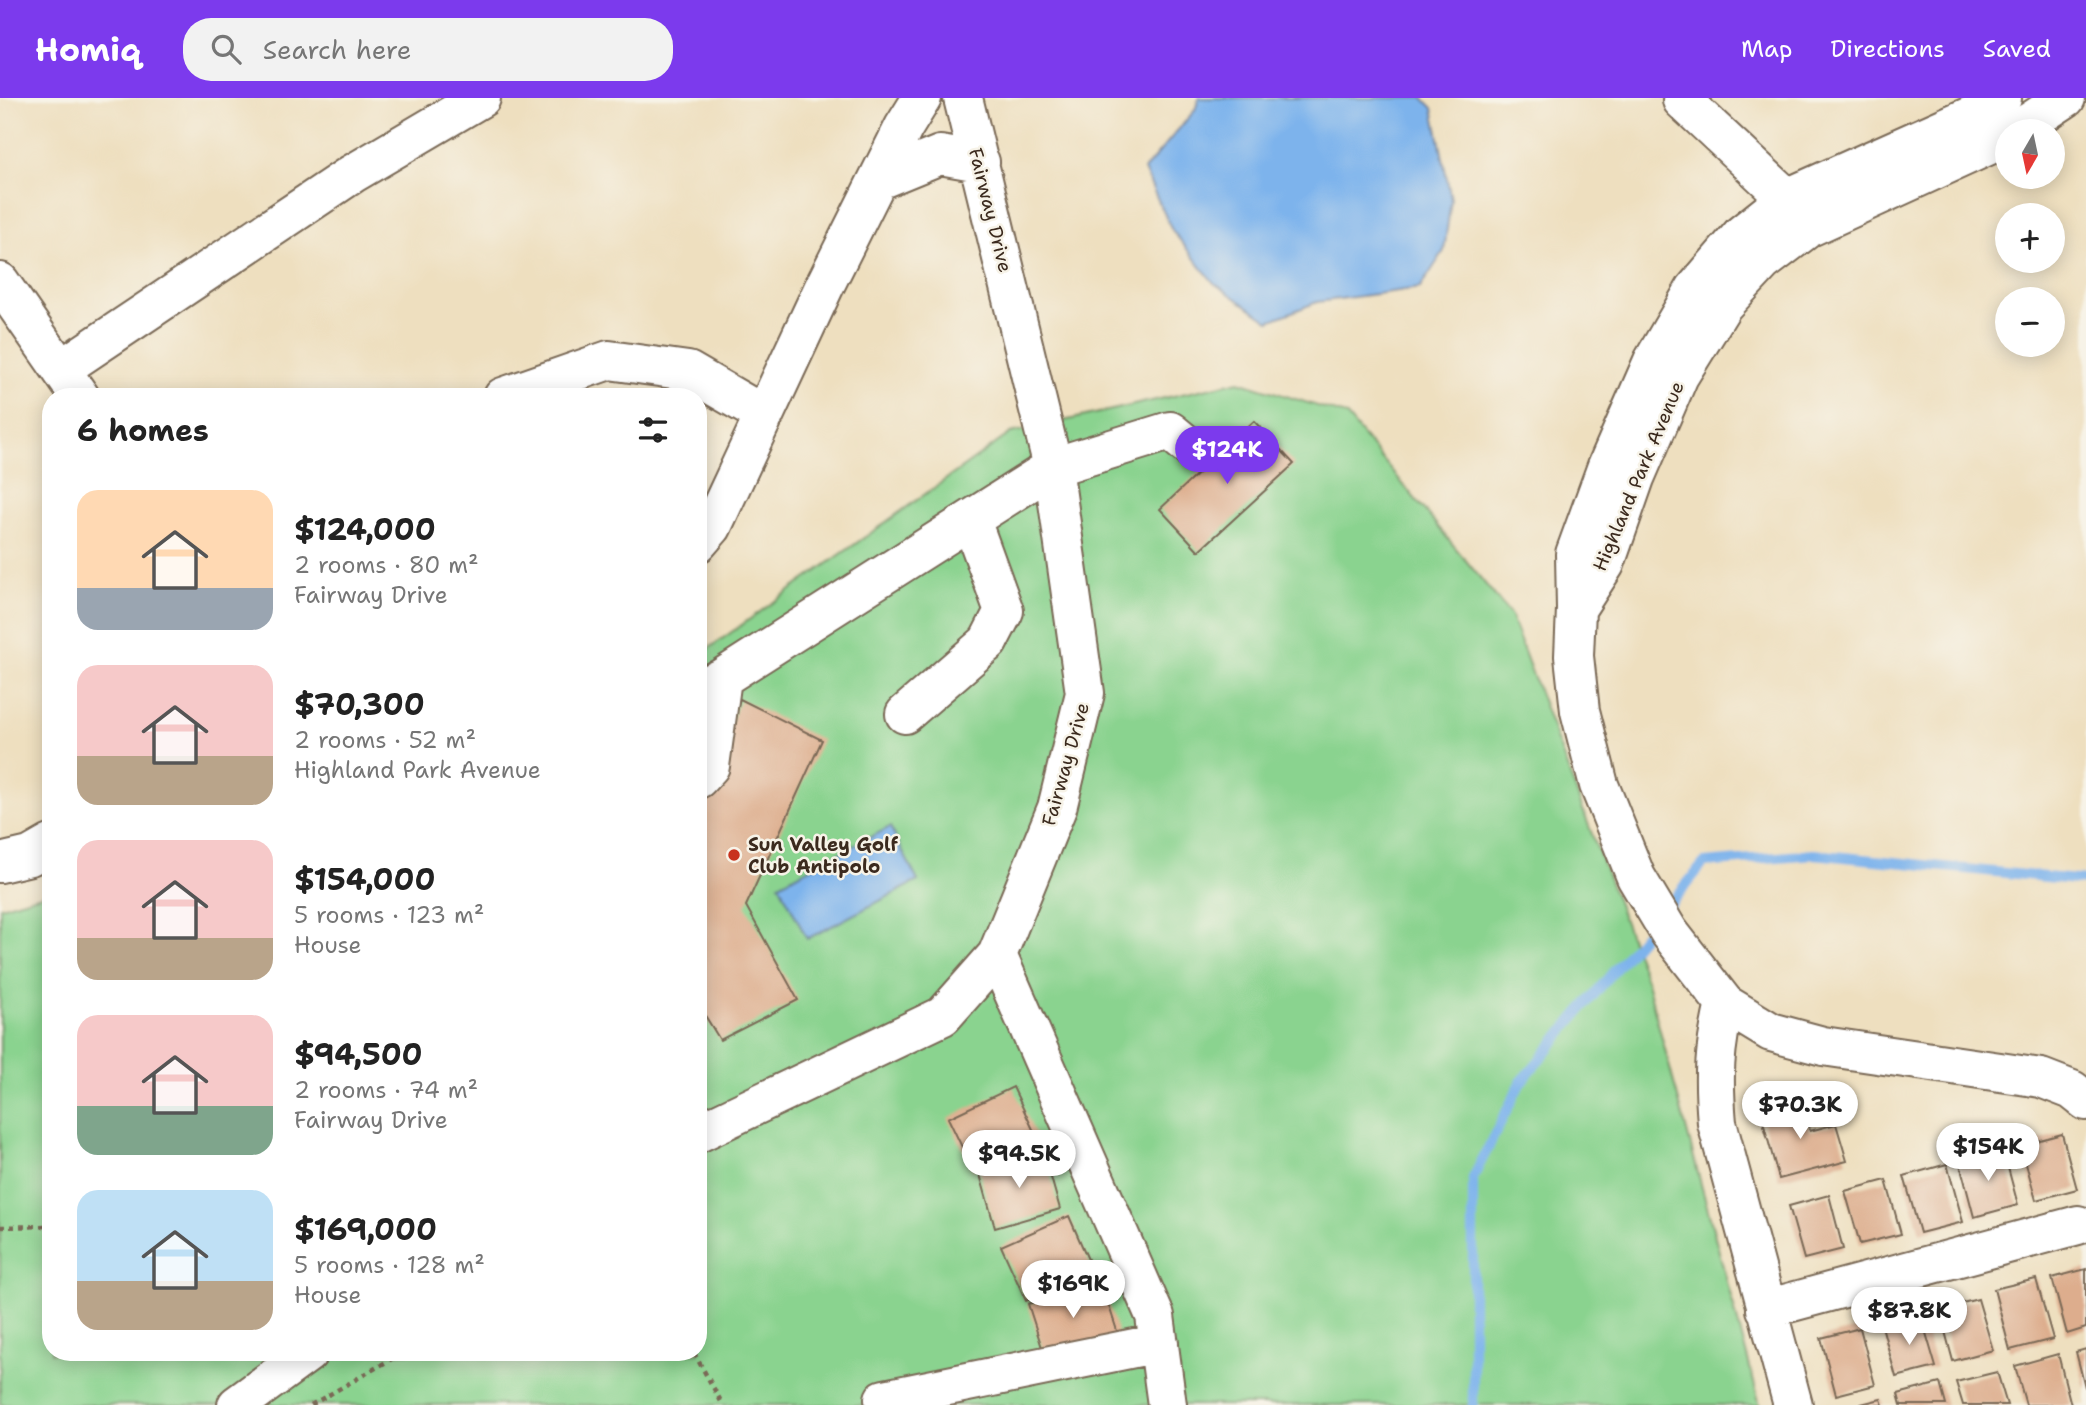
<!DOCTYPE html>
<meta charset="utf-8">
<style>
body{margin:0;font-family:"Shantell Sans",sans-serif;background:#f2f2f2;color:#222;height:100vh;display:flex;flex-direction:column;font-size:26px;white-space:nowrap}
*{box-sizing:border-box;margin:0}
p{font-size:23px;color:#767676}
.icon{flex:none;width:38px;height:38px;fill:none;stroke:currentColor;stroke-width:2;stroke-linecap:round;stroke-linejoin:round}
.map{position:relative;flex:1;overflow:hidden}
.details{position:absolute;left:42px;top:290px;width:665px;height:973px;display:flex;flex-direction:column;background:#fff;border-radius:28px;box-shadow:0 4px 18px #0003}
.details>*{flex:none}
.needle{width:46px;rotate:189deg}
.fabs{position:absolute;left:1995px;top:21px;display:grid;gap:14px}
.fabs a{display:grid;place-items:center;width:70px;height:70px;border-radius:50%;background:#fff;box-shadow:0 4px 18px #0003;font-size:35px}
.price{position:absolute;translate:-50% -60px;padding:0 16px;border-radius:24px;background:#fff;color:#222;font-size:23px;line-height:46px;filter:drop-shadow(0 2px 4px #0008)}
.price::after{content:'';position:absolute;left:50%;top:42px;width:21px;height:16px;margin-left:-10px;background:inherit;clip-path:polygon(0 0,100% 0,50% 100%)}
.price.current{background:#7c3aed;color:#fff}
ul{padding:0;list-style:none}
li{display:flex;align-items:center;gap:21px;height:175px;padding:0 35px}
li span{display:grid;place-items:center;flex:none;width:196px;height:140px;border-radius:21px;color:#555}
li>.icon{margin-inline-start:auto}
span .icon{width:84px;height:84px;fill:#fffc;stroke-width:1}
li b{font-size:30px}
h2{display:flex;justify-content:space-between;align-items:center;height:84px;padding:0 35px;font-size:30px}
header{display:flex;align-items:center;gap:42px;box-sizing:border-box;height:98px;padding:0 35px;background:#7c3aed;color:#fff}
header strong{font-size:33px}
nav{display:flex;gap:38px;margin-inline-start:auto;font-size:24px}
.search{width:490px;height:63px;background:#f2f2f2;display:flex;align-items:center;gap:18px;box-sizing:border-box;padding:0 24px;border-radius:28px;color:#767676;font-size:26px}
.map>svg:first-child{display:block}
.green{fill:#8ad38f;stroke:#627e56;stroke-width:2}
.water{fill:#7db3ec;stroke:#5c6e85;stroke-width:2}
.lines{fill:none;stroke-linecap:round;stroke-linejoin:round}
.stream{stroke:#7db3ec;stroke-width:10}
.building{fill:#ddad8d}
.minor-casing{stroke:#7a6956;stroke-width:42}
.path{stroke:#7a6956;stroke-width:4.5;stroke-dasharray:5 5;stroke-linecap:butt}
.minor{stroke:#fff;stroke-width:38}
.poi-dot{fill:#c8321e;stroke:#f7f3e8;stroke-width:2.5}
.labels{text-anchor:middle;stroke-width:5;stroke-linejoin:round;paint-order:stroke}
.street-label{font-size:19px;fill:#3b2a1e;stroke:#f7f3e8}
.poi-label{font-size:19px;font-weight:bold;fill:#3b2a1e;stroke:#f7f3e8;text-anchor:start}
</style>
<header>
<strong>Homiq</strong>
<div class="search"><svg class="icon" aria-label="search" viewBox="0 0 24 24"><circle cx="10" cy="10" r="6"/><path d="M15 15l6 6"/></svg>Search here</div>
<nav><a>Map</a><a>Directions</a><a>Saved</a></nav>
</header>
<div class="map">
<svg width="2086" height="1307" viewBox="0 0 2086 1307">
<rect width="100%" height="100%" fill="#f7f3e8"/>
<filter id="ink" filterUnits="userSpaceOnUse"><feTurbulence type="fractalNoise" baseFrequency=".0143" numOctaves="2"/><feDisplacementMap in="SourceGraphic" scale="14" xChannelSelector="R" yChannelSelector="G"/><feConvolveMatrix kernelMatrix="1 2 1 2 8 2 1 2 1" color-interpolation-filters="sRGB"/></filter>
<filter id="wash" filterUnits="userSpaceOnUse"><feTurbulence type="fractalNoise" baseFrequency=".00686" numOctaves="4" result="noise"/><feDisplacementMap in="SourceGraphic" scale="28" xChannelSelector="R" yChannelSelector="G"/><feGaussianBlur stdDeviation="1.57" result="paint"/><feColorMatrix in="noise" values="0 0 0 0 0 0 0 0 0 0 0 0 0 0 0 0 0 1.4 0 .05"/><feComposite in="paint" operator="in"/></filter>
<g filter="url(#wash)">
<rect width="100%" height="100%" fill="#eedfbf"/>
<path class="green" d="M 1239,283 L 1346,317 L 1510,516 L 1647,884 L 1760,1307 L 0,1307 L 0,809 L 51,794 L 51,1255 L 698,1255 L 698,558 L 1011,335 Z"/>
<path class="water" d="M 1199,0 L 1423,0 L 1433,10 L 1451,101 L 1444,153 L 1420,190 L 1317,204 L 1269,223 L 1214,185 L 1172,132 L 1144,72 L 1195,12 Z
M 890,729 L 918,783 L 807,841 L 779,786 Z"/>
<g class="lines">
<path class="stream" d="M 1666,811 L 1704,765 L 1814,756 L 2086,783
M 1473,1307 L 1473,1080 L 1521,984 L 1654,825"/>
</g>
<g id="blocks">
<path class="building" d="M 1254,323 L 1294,366 L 1199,453 L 1160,411 Z
M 740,601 L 822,642 L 746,808 L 798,902 L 720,942 L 698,906 L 698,706 L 701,704 Z
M 1013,989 L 1038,1042 L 973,1072 L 948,1020 Z
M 1802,1002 L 1810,1033 L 1836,1026 L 1847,1063 L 1779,1081 L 1760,1013 Z
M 2062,1036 L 2077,1091 L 2036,1102 L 2021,1047 Z
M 2003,1051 L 2018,1107 L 1974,1119 L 1959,1062 Z
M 1044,1055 L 1060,1111 L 995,1130 L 979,1073 Z
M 1947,1066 L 1963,1124 L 1920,1135 L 1904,1078 Z
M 1886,1082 L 1901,1136 L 1860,1146 L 1845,1093 Z
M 1829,1097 L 1843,1151 L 1804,1161 L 1789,1108 Z
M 1069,1118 L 1093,1173 L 1026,1203 L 1001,1148 Z
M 2086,1171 L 2086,1230 L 2067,1236 L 2052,1180 Z
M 2036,1181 L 2053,1241 L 2010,1252 L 1994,1191 Z
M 1101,1183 L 1119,1239 L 1046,1262 L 1028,1206 Z
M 1978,1201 L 1993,1252 L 1953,1263 L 1939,1211 Z
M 1921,1218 L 1936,1269 L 1896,1279 L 1882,1228 Z
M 1860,1230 L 1875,1287 L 1836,1297 L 1821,1240 Z
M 2086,1251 L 2086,1289 L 2085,1289 L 2076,1254 Z
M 2058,1256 L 2071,1307 L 2026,1307 L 2015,1268 Z
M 1997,1274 L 2007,1307 L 1963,1307 L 1956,1284 Z
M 1940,1285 L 1946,1307 L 1901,1307 L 1898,1296 Z
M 1881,1301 L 1883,1307 L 1861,1307 L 1861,1306 Z"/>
</g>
</g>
<g filter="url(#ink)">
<use href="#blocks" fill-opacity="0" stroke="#7a6956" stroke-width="2"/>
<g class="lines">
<g class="minor-casing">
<path id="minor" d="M 1684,0 L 1682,2 L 1787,100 L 1802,121
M 2002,0 L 1986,11 L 1787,100 L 1742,136 L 1695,191 L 1653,263 L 1607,368 L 1575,456 L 1576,511 L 1574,558 L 1580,613 L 1599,687 L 1636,779 L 1669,834 L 1725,906 L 1771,934 L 1823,948 L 2041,980 L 2072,992 L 2086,1003
M 2016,33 L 2066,0
M 879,82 L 940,57 L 980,64
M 0,184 L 80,299
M 61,271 L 352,76 L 481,0
M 503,299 L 609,262 L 688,273 L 764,317
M 698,445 L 712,429 L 824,189 L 904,29 L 922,0
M 1576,511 L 1605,466 L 1635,380 L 1679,278 L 1723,207 L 1763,164 L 1808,130 L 2007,39
M 698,591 L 722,580 L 1053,369 L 1170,333 L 1193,352
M 905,616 L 988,544 L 1004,513 L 971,422
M 698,681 L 710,668 L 722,580
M 0,765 L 30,758 L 51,746
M 997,857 L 1155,1218 L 1167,1307
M 1725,906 C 1714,952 1713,978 1717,1025 L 1793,1307
M 698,1035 L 943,918 L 997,857 L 1057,710 L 1085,595 L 1053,369 L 963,0
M 1766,1211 L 2078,1127
M 884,1301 L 1159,1245
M 237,1307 L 308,1255"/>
</g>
<path class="path" d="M 0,1129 L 51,1128
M 694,1255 L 723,1307
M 311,1307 L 402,1255"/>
<use href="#minor" class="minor"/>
</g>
</g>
<circle class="poi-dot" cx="734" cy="757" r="7"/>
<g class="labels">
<g class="street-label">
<text transform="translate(991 112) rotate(76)" y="7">Fairway Drive</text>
<text transform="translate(1638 378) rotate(-67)" y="7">Highland Park Avenue</text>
<text transform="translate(1065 666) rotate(-74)" y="7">Fairway Drive</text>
</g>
<g class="poi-label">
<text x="748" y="753">Sun Valley Golf<tspan x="748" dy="22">Club Antipolo</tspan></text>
</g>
</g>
</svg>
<div class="fabs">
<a><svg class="needle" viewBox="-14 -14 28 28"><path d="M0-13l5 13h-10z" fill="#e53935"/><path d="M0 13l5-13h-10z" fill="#767676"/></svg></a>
<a>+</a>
<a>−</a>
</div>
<b class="price current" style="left:1227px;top:388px">$124K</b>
<b class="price" style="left:1800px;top:1043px">$70.3K</b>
<b class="price" style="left:1988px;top:1085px">$154K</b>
<b class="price" style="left:1019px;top:1092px">$94.5K</b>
<b class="price" style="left:1073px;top:1222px">$169K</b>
<b class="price" style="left:1909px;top:1249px">$87.8K</b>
<section class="details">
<h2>6 homes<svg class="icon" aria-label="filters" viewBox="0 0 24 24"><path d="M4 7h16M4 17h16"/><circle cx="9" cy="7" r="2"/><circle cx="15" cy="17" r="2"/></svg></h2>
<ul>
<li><span style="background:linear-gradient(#ffd9b3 70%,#9aa5b1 0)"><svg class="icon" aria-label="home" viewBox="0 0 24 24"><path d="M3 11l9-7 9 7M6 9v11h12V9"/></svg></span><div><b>$124,000</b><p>2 rooms · 80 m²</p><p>Fairway Drive</p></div></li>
<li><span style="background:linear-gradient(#f6c9c9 65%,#b9a48a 0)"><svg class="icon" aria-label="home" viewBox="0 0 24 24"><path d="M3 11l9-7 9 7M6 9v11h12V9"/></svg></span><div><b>$70,300</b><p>2 rooms · 52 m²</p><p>Highland Park Avenue</p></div></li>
<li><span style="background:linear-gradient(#f6c9c9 70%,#b9a48a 0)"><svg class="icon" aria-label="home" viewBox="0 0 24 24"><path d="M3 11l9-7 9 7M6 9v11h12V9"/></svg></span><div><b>$154,000</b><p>5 rooms · 123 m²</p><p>House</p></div></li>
<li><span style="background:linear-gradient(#f6c9c9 65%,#7fa58c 0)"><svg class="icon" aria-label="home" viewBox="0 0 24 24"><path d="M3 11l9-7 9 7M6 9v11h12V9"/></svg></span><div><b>$94,500</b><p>2 rooms · 74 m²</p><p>Fairway Drive</p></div></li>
<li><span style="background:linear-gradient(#bfe0f5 65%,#b9a48a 0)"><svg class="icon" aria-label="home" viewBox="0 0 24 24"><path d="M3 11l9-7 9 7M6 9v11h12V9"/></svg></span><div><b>$169,000</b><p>5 rooms · 128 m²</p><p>House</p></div></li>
</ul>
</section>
</div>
